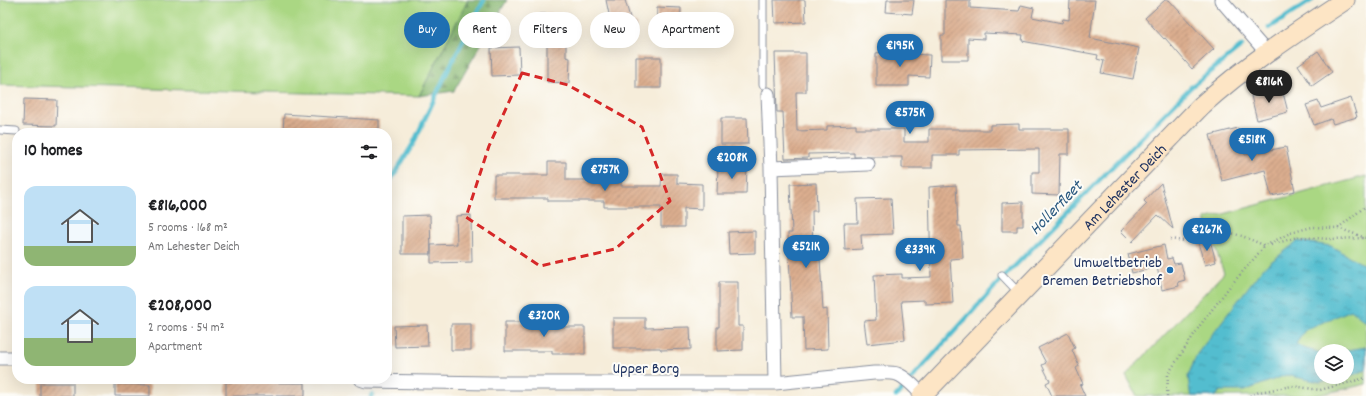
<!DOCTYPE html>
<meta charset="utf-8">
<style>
body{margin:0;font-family:Dekko,sans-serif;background:#f2f2f2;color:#202124;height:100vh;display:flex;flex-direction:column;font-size:15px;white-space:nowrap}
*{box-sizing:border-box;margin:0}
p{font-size:13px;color:#757577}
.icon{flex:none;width:22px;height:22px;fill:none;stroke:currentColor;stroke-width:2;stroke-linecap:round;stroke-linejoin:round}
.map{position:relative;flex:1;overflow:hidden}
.side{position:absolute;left:12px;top:128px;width:380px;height:256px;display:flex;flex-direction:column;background:#fff;border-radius:16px;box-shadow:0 4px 16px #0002}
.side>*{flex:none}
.banner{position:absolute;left:404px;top:12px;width:380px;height:36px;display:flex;gap:8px}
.fabs{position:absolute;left:1314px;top:344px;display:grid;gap:8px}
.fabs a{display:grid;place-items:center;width:40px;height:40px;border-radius:50%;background:#fff;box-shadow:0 4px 16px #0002;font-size:20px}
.price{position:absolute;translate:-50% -34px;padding:0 9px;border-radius:14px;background:#1f6fb2;color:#fff;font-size:13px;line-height:26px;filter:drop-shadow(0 1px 2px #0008)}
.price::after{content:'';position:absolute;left:50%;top:24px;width:12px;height:9px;margin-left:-6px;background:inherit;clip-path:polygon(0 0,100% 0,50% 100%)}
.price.active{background:#222;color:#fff}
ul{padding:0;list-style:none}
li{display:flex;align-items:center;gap:12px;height:100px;padding:0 12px}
li span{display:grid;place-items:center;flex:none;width:112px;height:80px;border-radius:12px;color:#555}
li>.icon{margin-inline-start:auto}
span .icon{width:48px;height:48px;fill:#fffc;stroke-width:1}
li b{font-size:17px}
h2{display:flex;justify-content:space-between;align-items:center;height:48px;padding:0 12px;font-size:17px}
.pill{padding:0 14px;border-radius:18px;background:#fff;box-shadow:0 4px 16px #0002;font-size:14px;line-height:36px}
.pill.active{background:#1f6fb2;color:#fff}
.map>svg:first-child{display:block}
.green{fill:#aad783;stroke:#628370;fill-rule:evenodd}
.forest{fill:url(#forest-firs);stroke:#517468}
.water{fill:url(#water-ripples);stroke:#377696}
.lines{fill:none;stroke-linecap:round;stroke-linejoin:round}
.stream{stroke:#53bdcf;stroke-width:4.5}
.building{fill:url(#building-hatch)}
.lane-casing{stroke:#888e9c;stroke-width:9}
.street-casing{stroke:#888e9c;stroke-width:15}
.secondary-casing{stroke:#888e9c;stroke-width:21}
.path{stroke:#888e9c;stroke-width:2.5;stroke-dasharray:1 3;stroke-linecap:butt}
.lane{stroke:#fff;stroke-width:7}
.street{stroke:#fff;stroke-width:13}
.secondary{stroke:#fde5c5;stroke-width:19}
.marked{fill:none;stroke:#d62828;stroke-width:3;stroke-dasharray:8 5;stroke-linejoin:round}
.poi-dot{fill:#1f6fb2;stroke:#fdfcf7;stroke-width:1.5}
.labels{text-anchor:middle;stroke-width:4;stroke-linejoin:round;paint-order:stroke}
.street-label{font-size:16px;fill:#1b2f5e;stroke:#fdfcf7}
.poi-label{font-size:16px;fill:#1b2f5e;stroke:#fdfcf7;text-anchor:end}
.water-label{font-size:17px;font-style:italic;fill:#2c5a80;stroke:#fdfcf7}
</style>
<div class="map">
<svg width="1366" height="396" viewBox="0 0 1366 396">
<defs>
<pattern id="forest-firs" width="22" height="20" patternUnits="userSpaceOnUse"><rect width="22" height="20" fill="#87b871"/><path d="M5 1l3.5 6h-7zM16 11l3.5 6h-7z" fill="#6e9660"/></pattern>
<pattern id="water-ripples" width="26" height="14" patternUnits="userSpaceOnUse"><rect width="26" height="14" fill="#53bdcf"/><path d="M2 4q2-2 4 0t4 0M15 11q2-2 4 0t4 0" fill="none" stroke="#449aab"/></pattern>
<pattern id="building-hatch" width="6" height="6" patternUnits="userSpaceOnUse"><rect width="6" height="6" fill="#dcae8f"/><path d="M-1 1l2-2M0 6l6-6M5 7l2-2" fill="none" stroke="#b28e78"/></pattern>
</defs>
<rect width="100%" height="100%" fill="#fdfcf7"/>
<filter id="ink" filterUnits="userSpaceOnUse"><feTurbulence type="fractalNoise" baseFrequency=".025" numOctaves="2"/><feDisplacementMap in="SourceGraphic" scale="8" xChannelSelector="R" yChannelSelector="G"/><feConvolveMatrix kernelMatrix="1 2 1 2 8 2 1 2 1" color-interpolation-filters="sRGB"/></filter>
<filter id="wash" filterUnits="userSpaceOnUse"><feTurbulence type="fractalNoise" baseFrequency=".012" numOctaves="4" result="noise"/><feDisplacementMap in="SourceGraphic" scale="16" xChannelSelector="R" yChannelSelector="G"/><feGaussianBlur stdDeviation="0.9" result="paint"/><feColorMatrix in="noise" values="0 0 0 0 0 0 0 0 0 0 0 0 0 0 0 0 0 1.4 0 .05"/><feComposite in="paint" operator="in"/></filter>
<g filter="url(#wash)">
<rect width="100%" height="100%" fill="#f6edda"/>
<path class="green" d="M 0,0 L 468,0 L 419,96 L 0,85 Z
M 1366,176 L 1366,384 L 1314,396 L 1137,396 L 1126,375 L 1224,273 L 1205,219 ZM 1321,351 L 1347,351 L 1347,377 L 1321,377 Z"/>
<path class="forest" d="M 468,0 L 507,0 L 454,91 L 419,96 Z"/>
<path class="water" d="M 1298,241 L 1331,246 L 1366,266 L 1366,322 L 1351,310 L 1305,330 L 1296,344 L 1303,348 L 1321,353 L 1321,377 L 1346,377 L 1320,382 L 1286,375 L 1244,391 L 1220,391 L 1216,396 L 1192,396 L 1190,393 L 1188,376 L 1197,354 L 1263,268 Z
M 1366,347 L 1366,370 L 1347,377 L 1347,351 L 1342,351 Z"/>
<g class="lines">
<path class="stream" d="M 1269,28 L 1312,0
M 387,186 L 413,144 L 446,74 L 484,0
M 371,396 L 372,394
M 896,396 L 1000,281 L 1191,87 L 1242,46"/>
</g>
<g id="blocks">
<path class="building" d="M 606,0 L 625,0 L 631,21 L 637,24 L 634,30 L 635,32 L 633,31 L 629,40 L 614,32 L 619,23 L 610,19 Z
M 774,0 L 805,0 L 806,22 L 775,23 Z
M 887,0 L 914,0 L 912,14 L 886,12 Z
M 945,0 L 970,0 L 970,8 L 1019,11 L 1021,5 L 1034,8 L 1032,17 L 1062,23 L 1063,19 L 1069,20 L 1070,0 L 1095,0 L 1090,38 L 1139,48 L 1133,79 L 1101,73 L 1104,61 L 1097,59 L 1098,55 L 1022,41 L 1023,35 L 984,33 L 984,39 L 968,38 L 968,60 L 941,60 L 941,35 L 945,35 Z
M 1165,0 L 1169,0 L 1214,49 L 1192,69 L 1165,38 L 1164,39 L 1145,18 Z
M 657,7 L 681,8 L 680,39 L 656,39 Z
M 540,14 L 566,14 L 566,57 L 570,58 L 569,83 L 547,82 L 547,41 L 540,41 Z
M 519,47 L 520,75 L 492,76 L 491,48 Z
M 900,50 L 900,53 L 908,52 L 909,54 L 930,55 L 929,77 L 909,76 L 909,86 L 876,86 L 876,53 L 885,52 L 885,51 Z
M 1318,51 L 1332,72 L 1312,86 L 1298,65 Z
M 775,53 L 806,53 L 806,92 L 796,92 L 797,131 L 827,130 L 827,126 L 856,125 L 856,129 L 904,129 L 904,142 L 929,142 L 929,129 L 959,129 L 959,130 L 990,130 L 990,125 L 1019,124 L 1019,129 L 1069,129 L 1069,154 L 1060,154 L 1059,195 L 1032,194 L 1032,172 L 1039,172 L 1039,149 L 959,150 L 959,155 L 932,155 L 932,168 L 902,168 L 902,157 L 854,157 L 854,153 L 808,154 L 808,158 L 785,159 L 783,112 L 777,112 Z
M 636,57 L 661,57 L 661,88 L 636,88 Z
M 1282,89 L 1288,112 L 1257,120 L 1251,96 Z
M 1351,98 L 1357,117 L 1333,124 L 1331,119 L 1314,125 L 1306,105 L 1318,101 L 1321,108 Z
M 24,99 L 57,100 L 56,126 L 23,125 Z
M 284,114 L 379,120 L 379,133 L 283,133 Z
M 721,118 L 747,118 L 748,144 L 721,144 Z
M 1238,128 L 1245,155 L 1286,147 L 1295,191 L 1271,196 L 1265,170 L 1222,181 L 1210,135 Z
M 548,162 L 566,162 L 566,180 L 604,180 L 604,168 L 621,168 L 621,186 L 661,186 L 662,174 L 677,174 L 677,183 L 702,184 L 702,209 L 684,208 L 684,227 L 661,227 L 661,207 L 604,207 L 604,201 L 548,201 L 548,198 L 494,198 L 494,175 L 548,175 Z
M 718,166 L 747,166 L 746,194 L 717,194 Z
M 816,183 L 817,211 L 812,211 L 813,259 L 820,259 L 823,310 L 827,309 L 828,349 L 804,350 L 803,317 L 792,317 L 788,233 L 792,233 L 790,184 Z
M 1161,183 L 1173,229 L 1158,215 L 1132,242 L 1121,231 L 1147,204 L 1144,201 Z
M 956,185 L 958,226 L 961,226 L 963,258 L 950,259 L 953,303 L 925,304 L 925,300 L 901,301 L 905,340 L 867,344 L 864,321 L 876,320 L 874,275 L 902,274 L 902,278 L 931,277 L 929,187 Z
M 891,198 L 893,234 L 861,235 L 862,249 L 845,250 L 844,223 L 858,223 L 857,199 Z
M 1023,202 L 1023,226 L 1017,226 L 1017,231 L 1002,231 L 1002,203 Z
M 430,215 L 431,254 L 402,254 L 402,216 Z
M 471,215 L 472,262 L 431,263 L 431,245 L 457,244 L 456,216 Z
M 755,231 L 755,253 L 729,254 L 728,232 Z
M 1210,240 L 1216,262 L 1205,265 L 1198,243 Z
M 1164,245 L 1167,259 L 1172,258 L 1174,264 L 1181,263 L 1185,280 L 1178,282 L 1179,286 L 1162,290 L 1157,267 L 1132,273 L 1128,254 Z
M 719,282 L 738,282 L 738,326 L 743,326 L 743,350 L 717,351 L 717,327 L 719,327 Z
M 613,318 L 645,318 L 645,328 L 690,327 L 691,349 L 661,350 L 660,348 L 613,348 Z
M 505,322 L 539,322 L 539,327 L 585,327 L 585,354 L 552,354 L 552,351 L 505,351 Z
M 451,324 L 471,324 L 471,350 L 451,350 Z
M 427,325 L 428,346 L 395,347 L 394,326 Z
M 1068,333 L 1075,348 L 1072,350 L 1079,366 L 1076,368 L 1083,384 L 1080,385 L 1085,396 L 1052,396 L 1046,383 L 1050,381 L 1042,365 L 1046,363 L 1038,348 Z
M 226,382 L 305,383 L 305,396 L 226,396 Z
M 40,383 L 73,383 L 73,396 L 40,396 Z
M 115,384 L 150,385 L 150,396 L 115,396 Z"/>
</g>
</g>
<g filter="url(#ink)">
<use href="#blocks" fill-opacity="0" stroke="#888e9c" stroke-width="1"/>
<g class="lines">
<g class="lane-casing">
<path id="lane" d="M 763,85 L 763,0
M 0,130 L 16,131
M 1002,275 L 1020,294"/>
</g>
<g class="street-casing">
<path id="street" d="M 1221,0 L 1267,53
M 768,94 L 771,168 L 775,383
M 771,168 L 868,164
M 0,358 L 17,358
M 360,379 L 366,381 L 491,383 L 775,383 L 874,373 C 881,373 891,372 897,374 C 907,378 916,388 923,396"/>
</g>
<g class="secondary-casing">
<g id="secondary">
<path id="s1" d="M 922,396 L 1201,106 C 1245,66 1295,33 1345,0"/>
</g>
</g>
<path class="path" d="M 1338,228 L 1366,206
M 1170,239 L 1183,241 L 1195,230 L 1216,229 L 1242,236 L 1266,246
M 1271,245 L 1297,237 L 1330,239 L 1363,238
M 1167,396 L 1168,374 L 1201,324 L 1231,285 L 1265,246 L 1290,233 L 1312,227 L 1338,228 L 1366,238
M 1250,396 L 1259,392 L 1292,386 L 1320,390 L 1366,378"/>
<use href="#lane" class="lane"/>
<use href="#street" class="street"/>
<use href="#secondary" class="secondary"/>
</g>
</g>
<path class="marked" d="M 522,73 L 568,85 L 642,127 L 670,201 L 615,249 L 540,266 L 466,217 L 489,146 Z"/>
<circle class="poi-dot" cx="1170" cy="270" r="4"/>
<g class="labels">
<g class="street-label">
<text dy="6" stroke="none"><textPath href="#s1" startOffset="291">Am Lehester Deich</textPath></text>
<text x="646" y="373">Upper Borg</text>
</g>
<g class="poi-label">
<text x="1162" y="267">Umweltbetrieb<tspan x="1162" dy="18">Bremen Betriebshof</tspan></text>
</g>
<g class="water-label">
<text transform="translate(1055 207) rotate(-46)" y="6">Hollerfleet</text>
</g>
</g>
</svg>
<div class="fabs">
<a><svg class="icon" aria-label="layers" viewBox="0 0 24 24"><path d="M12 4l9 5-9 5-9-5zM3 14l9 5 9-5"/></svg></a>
</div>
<b class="price" style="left:900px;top:68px">€195K</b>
<b class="price active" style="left:1269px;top:104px">€816K</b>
<b class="price" style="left:910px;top:135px">€575K</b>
<b class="price" style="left:1252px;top:162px">€518K</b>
<b class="price" style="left:732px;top:180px">€208K</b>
<b class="price" style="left:605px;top:192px">€757K</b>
<b class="price" style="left:1207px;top:252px">€267K</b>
<b class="price" style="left:806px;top:269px">€521K</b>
<b class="price" style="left:920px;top:272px">€339K</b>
<b class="price" style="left:544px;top:338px">€320K</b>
<div class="banner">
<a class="pill active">Buy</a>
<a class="pill">Rent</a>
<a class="pill">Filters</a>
<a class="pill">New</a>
<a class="pill">Apartment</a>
</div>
<section class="side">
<h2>10 homes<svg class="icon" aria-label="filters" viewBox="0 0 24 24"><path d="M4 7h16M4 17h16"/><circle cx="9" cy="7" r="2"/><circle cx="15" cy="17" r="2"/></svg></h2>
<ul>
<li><span style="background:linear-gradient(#bfe0f5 75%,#8fb573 0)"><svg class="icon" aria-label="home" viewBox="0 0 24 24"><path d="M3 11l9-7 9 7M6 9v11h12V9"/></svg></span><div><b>€816,000</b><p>5 rooms · 168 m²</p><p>Am Lehester Deich</p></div></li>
<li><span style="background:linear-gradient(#bfe0f5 65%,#8fb573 0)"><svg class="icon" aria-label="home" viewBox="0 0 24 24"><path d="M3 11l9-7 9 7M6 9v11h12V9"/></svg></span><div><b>€208,000</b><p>2 rooms · 54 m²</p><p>Apartment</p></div></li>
</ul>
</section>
</div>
